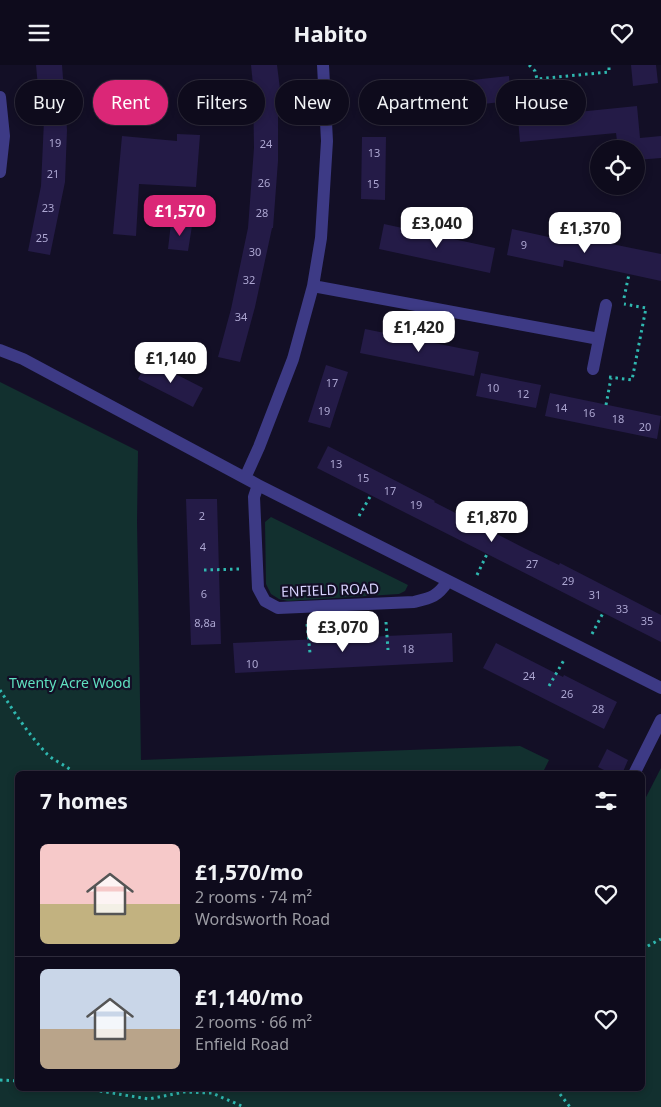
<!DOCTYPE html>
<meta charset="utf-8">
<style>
body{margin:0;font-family:"Noto Sans",sans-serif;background:#1c1929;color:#f1f3f6;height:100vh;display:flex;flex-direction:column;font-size:19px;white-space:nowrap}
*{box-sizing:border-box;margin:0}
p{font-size:16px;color:#9b9ba3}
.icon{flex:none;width:28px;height:28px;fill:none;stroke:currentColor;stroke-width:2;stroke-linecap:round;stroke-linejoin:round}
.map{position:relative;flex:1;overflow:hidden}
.sheet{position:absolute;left:15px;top:706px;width:630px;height:320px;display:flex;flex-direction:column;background:#0e0b1c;border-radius:8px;box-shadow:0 2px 8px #0003,0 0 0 1px #2e2b3b}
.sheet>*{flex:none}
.top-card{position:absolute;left:15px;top:15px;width:631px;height:45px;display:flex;gap:10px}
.buttons{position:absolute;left:590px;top:75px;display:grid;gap:10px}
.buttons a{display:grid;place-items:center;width:55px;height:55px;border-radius:50%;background:#0e0b1c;box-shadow:0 2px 8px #0003,0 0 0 1px #2e2b3b;font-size:25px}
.price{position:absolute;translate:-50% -42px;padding:0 11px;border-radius:10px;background:#fff;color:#222;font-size:16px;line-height:32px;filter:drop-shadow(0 1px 2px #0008)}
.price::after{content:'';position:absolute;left:50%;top:30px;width:15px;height:11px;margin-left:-8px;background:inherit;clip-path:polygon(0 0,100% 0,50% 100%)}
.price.on{background:#db2777;color:#fff}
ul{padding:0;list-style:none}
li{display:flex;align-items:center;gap:15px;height:125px;padding:0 25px}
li+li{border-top:1px solid #2e2b3b}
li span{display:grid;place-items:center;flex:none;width:140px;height:100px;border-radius:8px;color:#555}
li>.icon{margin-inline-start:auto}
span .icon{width:60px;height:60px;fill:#fffc;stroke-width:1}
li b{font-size:21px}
h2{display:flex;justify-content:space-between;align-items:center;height:60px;padding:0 25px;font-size:21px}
.tag{padding:0 18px;border-radius:22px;background:#0e0b1c;box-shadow:0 2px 8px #0003,0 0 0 1px #2e2b3b;font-size:18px;line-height:45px}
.tag.on{background:#db2777;color:#fff}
header{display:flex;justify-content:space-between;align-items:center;height:65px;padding:0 25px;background:#0e0b1c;font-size:22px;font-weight:700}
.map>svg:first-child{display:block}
.green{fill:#12302f}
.building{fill:#241b47}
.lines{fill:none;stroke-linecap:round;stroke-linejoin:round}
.path{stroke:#2fb8b0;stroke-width:3;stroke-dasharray:2.5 4;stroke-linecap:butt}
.minor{stroke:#3d3a85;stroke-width:12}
.labels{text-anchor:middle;stroke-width:4.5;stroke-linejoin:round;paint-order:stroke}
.number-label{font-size:11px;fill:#aca6d1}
.street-label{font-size:14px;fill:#d9d4ff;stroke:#130f26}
.park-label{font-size:14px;fill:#5fe0c0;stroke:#130f26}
</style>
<header><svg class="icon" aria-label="menu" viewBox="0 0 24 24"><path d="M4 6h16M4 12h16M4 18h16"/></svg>Habito<svg class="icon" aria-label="heart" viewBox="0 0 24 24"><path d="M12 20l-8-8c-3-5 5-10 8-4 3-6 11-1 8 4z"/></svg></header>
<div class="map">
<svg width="661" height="1042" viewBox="0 0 661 1042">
<rect width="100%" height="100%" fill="#130f26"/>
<path class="green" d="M 0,317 L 138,386 L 137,457 L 141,695 L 520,681 L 549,695 L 542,709 L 18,709 L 18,1024 L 642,1024 L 643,738 L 661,703 L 661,1042 L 0,1042 Z
M 271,452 L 408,520 L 405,526 L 399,529 L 288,536 L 279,534 L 271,529 L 266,519 L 265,457 Z"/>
<path class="building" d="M 36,0 L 62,0 L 67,65 L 65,117 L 50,190 L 28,186 L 41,121 L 44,55 L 41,56 Z
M 251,0 L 277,0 L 280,24 L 278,24 L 278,96 L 273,163 L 272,163 L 255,242 L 240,297 L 218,292 L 231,244 L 248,163 L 254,83 L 253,20 Z
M 631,0 L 656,0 L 658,18 L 633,21 Z
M 509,11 L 511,36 L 392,49 L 389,24 Z
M 637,41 L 640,73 L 661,71 L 661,93 L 636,95 L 636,84 L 618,84 L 616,68 L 520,77 L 518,53 Z
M 177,69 L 200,70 L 196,122 L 139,119 L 136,171 L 113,169 L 122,71 L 177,76 Z
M 362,72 L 386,72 L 385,135 L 361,134 Z
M 171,158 L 192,161 L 188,186 L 168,184 Z
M 384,159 L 495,183 L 490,208 L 379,184 Z
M 512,164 L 576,178 L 577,172 L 661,189 L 661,216 L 564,195 L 563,202 L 507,190 Z
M 365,264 L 479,287 L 474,311 L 360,288 Z
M 148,295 L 203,323 L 193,342 L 138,314 Z
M 326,300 L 348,307 L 330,363 L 308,357 Z
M 481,308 L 541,320 L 536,343 L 476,331 Z
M 550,328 L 661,351 L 657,374 L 545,351 Z
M 328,381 L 435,436 L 434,437 L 524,483 L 559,500 L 560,498 L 661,550 L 661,577 L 317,403 Z
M 186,434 L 217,434 L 221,579 L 191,580 Z
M 452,568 L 453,597 L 235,608 L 233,578 Z
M 496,578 L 563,612 L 564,610 L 617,637 L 604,664 L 483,603 Z
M 607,684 L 628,695 L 622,709 L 612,709 L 598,702 Z"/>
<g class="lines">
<path class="path" d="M 529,0 L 535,6 L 537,14 L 609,7 L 609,0
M 624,233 L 629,209
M 422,276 L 425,260
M 609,312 L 632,315 L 646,243 L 624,239
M 606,340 L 611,313
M 359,451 L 371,430
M 204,505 L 240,504
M 477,510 L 487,489
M 386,557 L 388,585
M 307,559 L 310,588
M 592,569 L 603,548
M 549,621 L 564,595
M 0,625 C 14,647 29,670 47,689 C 55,697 67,700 75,709
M 642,884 L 661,874
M 0,1015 L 18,1016
M 87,1024 L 149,1034 L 184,1027 L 212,1028 L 244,1042
M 556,1024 L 570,1042"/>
<path class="minor" d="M 0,32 L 4,71 L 0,107
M 313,221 L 599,274 L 593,304
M 599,274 L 606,240
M 0,285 L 23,294 L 258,420 L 661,623
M 245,413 L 259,382 L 293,294 L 313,221 L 321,173 L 327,76 L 323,0
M 258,420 L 254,432 L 258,523 L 265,536 L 278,543 L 414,537 C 431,533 437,532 448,516
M 634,709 L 661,655"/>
</g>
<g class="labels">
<g class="number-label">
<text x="55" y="82">19</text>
<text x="266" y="83">24</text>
<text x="374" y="92">13</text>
<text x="53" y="113">21</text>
<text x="264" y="122">26</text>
<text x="373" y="123">15</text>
<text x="48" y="147">23</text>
<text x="262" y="152">28</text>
<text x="42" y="177">25</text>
<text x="524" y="184">9</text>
<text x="255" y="191">30</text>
<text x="249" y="219">32</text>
<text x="241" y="256">34</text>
<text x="332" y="322">17</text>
<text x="493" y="327">10</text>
<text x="523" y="333">12</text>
<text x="561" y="347">14</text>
<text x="324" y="350">19</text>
<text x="589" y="352">16</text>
<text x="618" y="358">18</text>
<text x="645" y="366">20</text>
<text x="336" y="403">13</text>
<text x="363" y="417">15</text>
<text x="390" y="430">17</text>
<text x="416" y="444">19</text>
<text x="202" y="455">2</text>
<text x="203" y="486">4</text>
<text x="532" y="503">27</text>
<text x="568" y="520">29</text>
<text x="204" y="533">6</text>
<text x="595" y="534">31</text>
<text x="622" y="548">33</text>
<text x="647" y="560">35</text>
<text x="205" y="562">8,8a</text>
<text x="408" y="588">18</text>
<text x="252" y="603">10</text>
<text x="529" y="615">24</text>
<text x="567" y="633">26</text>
<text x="598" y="648">28</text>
</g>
<g class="street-label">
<text transform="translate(330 525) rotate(-2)" y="5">ENFIELD ROAD</text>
</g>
<g class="park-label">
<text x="70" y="623">Twenty Acre Wood</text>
</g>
</g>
</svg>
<div class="buttons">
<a><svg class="icon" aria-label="locate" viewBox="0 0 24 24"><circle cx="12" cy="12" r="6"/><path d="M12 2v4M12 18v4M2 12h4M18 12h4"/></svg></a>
</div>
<b class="price on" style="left:180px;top:172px">£1,570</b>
<b class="price" style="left:437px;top:184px">£3,040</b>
<b class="price" style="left:585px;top:189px">£1,370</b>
<b class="price" style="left:419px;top:288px">£1,420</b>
<b class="price" style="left:171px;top:319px">£1,140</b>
<b class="price" style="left:492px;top:478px">£1,870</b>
<b class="price" style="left:343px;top:588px">£3,070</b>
<div class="top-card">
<a class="tag">Buy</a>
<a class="tag on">Rent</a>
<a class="tag">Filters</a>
<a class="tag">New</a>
<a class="tag">Apartment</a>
<a class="tag">House</a>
</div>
<section class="sheet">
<h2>7 homes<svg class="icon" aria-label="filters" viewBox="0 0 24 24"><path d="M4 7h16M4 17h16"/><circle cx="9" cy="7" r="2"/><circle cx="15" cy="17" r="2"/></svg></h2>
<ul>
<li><span style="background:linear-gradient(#f6c9c9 60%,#c2b280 0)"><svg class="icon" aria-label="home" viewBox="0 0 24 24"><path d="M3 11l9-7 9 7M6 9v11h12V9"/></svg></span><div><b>£1,570/mo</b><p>2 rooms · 74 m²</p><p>Wordsworth Road</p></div><svg class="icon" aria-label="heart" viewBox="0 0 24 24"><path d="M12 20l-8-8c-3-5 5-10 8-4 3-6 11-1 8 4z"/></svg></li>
<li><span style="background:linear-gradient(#c9d6e8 60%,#b9a48a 0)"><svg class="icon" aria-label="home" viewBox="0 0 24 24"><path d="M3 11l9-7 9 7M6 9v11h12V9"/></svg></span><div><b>£1,140/mo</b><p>2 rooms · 66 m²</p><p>Enfield Road</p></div><svg class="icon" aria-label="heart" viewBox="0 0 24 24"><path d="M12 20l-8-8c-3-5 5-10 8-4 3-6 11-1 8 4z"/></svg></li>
</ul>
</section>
</div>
